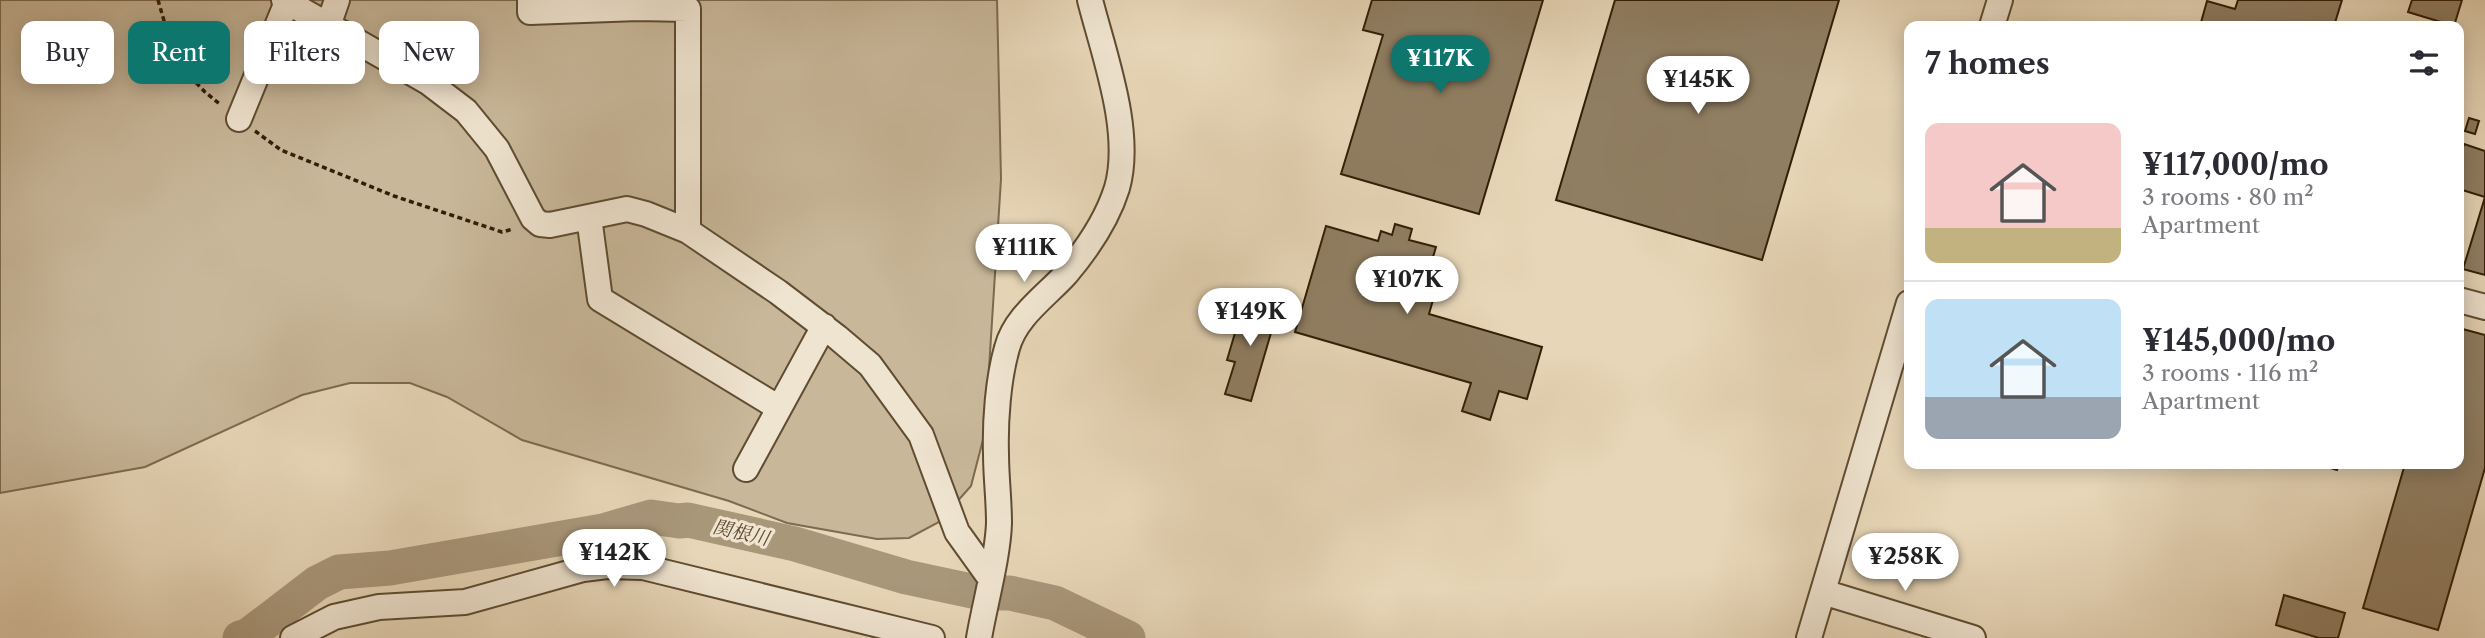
<!DOCTYPE html>
<meta charset="utf-8">
<style>
body{margin:0;font-family:"Libre Caslon Text","Noto Serif JP",serif;background:#f7f7f7;color:#2b2b33;height:100vh;display:flex;flex-direction:column;font-size:26px;white-space:nowrap}
*{box-sizing:border-box;margin:0}
p{font-size:23px;color:#7c7c81}
.icon{flex:none;width:38px;height:38px;fill:none;stroke:currentColor;stroke-width:2;stroke-linecap:round;stroke-linejoin:round}
.map{position:relative;flex:1;overflow:hidden}
.details{position:absolute;left:1904px;top:21px;width:560px;height:448px;display:flex;flex-direction:column;background:#fff;border-radius:14px;box-shadow:0 4px 18px #0003}
.details>*{flex:none}
.top-card{position:absolute;left:21px;top:21px;width:665px;height:63px;display:flex;gap:14px}
.price{position:absolute;translate:-50% -60px;padding:0 16px;border-radius:24px;background:#fff;color:#222;font-size:23px;line-height:46px;filter:drop-shadow(0 2px 4px #0008)}
.price::after{content:'';position:absolute;left:50%;top:42px;width:21px;height:16px;margin-left:-10px;background:inherit;clip-path:polygon(0 0,100% 0,50% 100%)}
.price.on{background:#0f766e;color:#fff}
ul{padding:0;list-style:none}
li{display:flex;align-items:center;gap:21px;height:175px;padding:0 21px}
li+li{border-top:2px solid #e1e1e2}
li span{display:grid;place-items:center;flex:none;width:196px;height:140px;border-radius:14px;color:#555}
li>.icon{margin-inline-start:auto}
span .icon{width:84px;height:84px;fill:#fffc;stroke-width:1}
li b{font-size:30px}
h2{display:flex;justify-content:space-between;align-items:center;height:84px;padding:0 21px;font-size:30px}
.chip{padding:0 24px;border-radius:14px;background:#fff;box-shadow:0 4px 18px #0003;font-size:24px;line-height:63px}
.chip.on{background:#0f766e;color:#fff}
.map>svg:first-child{display:block}
.green{fill:#c8b799;stroke:#7d6a4f;stroke-width:2}
.lines{fill:none;stroke-linecap:round;stroke-linejoin:round}
.river{stroke:#a9977a;stroke-width:35}
.building{fill:#907e62;stroke:#321e05;stroke-width:2}
.minor-casing{stroke:#5f4c32;stroke-width:28}
.path{stroke:#321e05;stroke-width:3.5;stroke-dasharray:5 3.5;stroke-linecap:butt}
.minor{stroke:#efe4d0;stroke-width:24}
.labels{text-anchor:middle;stroke-width:6;stroke-linejoin:round;paint-order:stroke}
.water-label{font-size:19px;font-style:italic;fill:#5c482e;stroke:#efe4d0}
</style>
<div class="map">
<svg width="2485" height="638" viewBox="0 0 2485 638">
<rect width="100%" height="100%" fill="#e7d6b7"/>
<filter id="stains"><feTurbulence type="fractalNoise" baseFrequency=".00286" numOctaves="4"/><feColorMatrix values="0 0 0 0 .2 0 0 0 0 .09 0 0 0 0 .02 0 0 0 .5 -.17"/></filter>
<radialGradient id="worn" r=".72"><stop offset=".6" stop-color="#630" stop-opacity="0"/><stop offset="1" stop-color="#630" stop-opacity=".3"/></radialGradient>
<path class="green" d="M 0,0 L 997,0 L 1001,179 L 985,432 L 971,486 L 939,522 L 909,538 L 877,539 L 787,523 L 729,501 L 522,440 L 447,397 L 410,383 L 350,383 L 302,395 L 145,467 L 0,493 Z"/>
<g class="lines">
<path class="river" d="M 240,638 L 249,635 L 317,583 L 339,572 L 390,568 L 603,531 L 651,517 L 679,521 L 688,520 L 795,544 L 906,577 L 981,593 L 1010,593 L 1055,603 L 1128,638"/>
</g>
<path class="building" d="M 1372,0 L 1543,0 L 1479,214 L 1341,174 L 1383,35 L 1363,30 Z
M 1615,0 L 1839,0 L 1762,260 L 1556,200 Z
M 2238,0 L 2342,0 L 2334,26 L 2200,26 L 2207,1 L 2235,9 Z
M 2412,0 L 2462,0 L 2454,26 L 2408,12 Z
M 2469,118 L 2479,121 L 2475,134 L 2465,131 Z
M 2464,144 L 2485,151 L 2485,275 L 2463,269 L 2485,197 L 2459,189 L 2459,161 Z
M 1395,224 L 1412,229 L 1409,240 L 1436,247 L 1433,257 L 1444,261 L 1429,314 L 1542,347 L 1527,399 L 1499,391 L 1490,420 L 1462,411 L 1471,383 L 1295,332 L 1326,226 L 1378,241 L 1381,231 L 1392,235 Z
M 1245,299 L 1278,309 L 1251,401 L 1225,394 L 1235,362 L 1227,360 Z
M 2459,328 L 2485,335 L 2485,468 L 2438,630 L 2363,608 L 2405,464 L 2459,464 Z
M 2317,464 L 2339,464 L 2337,470 Z
M 2284,595 L 2345,613 L 2338,638 L 2319,638 L 2276,625 Z"/>
<g class="lines">
<g class="minor-casing">
<path id="minor" d="M 284,0 L 428,82 L 466,111 L 497,149 L 533,218 L 540,224 L 550,225 L 627,209 L 646,214 L 688,231 L 778,292 L 837,337 L 870,365 L 921,435 L 957,532 L 990,578
M 530,0 L 530,12 L 638,8
M 637,0 L 638,8 L 688,9 L 688,231
M 328,26 L 337,0
M 1992,26 L 2000,0
M 239,119 L 287,2
M 589,217 L 600,299 L 779,408
M 2459,300 L 2485,307
M 746,469 L 824,326
M 1823,592 L 1973,638
M 293,638 L 334,617 L 379,607 L 465,602 L 583,569 L 607,566 L 643,567 L 932,638
M 979,638 C 985,603 998,557 999,523 C 999,499 996,477 996,454 C 995,422 998,379 1007,348 C 1015,317 1045,297 1066,274 C 1088,248 1107,220 1117,188 C 1133,132 1104,55 1090,0
M 1809,638 L 1909,303"/>
</g>
<path class="path" d="M 158,0 L 176,62 L 205,92 L 221,105
M 255,131 L 281,150 L 394,196 L 502,232 L 513,229"/>
<use href="#minor" class="minor"/>
</g>
<g class="labels">
<g class="water-label">
<text transform="translate(741 532) rotate(13)" y="7">関根川</text>
</g>
</g>
<rect width="100%" height="100%" filter="url(#stains)"/>
<rect width="100%" height="100%" fill="url(#worn)"/>
</svg>
<b class="price on" style="left:1440px;top:95px">¥117K</b>
<b class="price" style="left:1698px;top:116px">¥145K</b>
<b class="price" style="left:1024px;top:284px">¥111K</b>
<b class="price" style="left:1407px;top:316px">¥107K</b>
<b class="price" style="left:1250px;top:348px">¥149K</b>
<b class="price" style="left:614px;top:589px">¥142K</b>
<b class="price" style="left:1905px;top:593px">¥258K</b>
<div class="top-card">
<a class="chip">Buy</a>
<a class="chip on">Rent</a>
<a class="chip">Filters</a>
<a class="chip">New</a>
</div>
<section class="details">
<h2>7 homes<svg class="icon" aria-label="filters" viewBox="0 0 24 24"><path d="M4 7h16M4 17h16"/><circle cx="9" cy="7" r="2"/><circle cx="15" cy="17" r="2"/></svg></h2>
<ul>
<li><span style="background:linear-gradient(#f6c9c9 75%,#c2b280 0)"><svg class="icon" aria-label="home" viewBox="0 0 24 24"><path d="M3 11l9-7 9 7M6 9v11h12V9"/></svg></span><div><b>¥117,000/mo</b><p>3 rooms · 80 m²</p><p>Apartment</p></div></li>
<li><span style="background:linear-gradient(#bfe0f5 70%,#9aa5b1 0)"><svg class="icon" aria-label="home" viewBox="0 0 24 24"><path d="M3 11l9-7 9 7M6 9v11h12V9"/></svg></span><div><b>¥145,000/mo</b><p>3 rooms · 116 m²</p><p>Apartment</p></div></li>
</ul>
</section>
</div>
